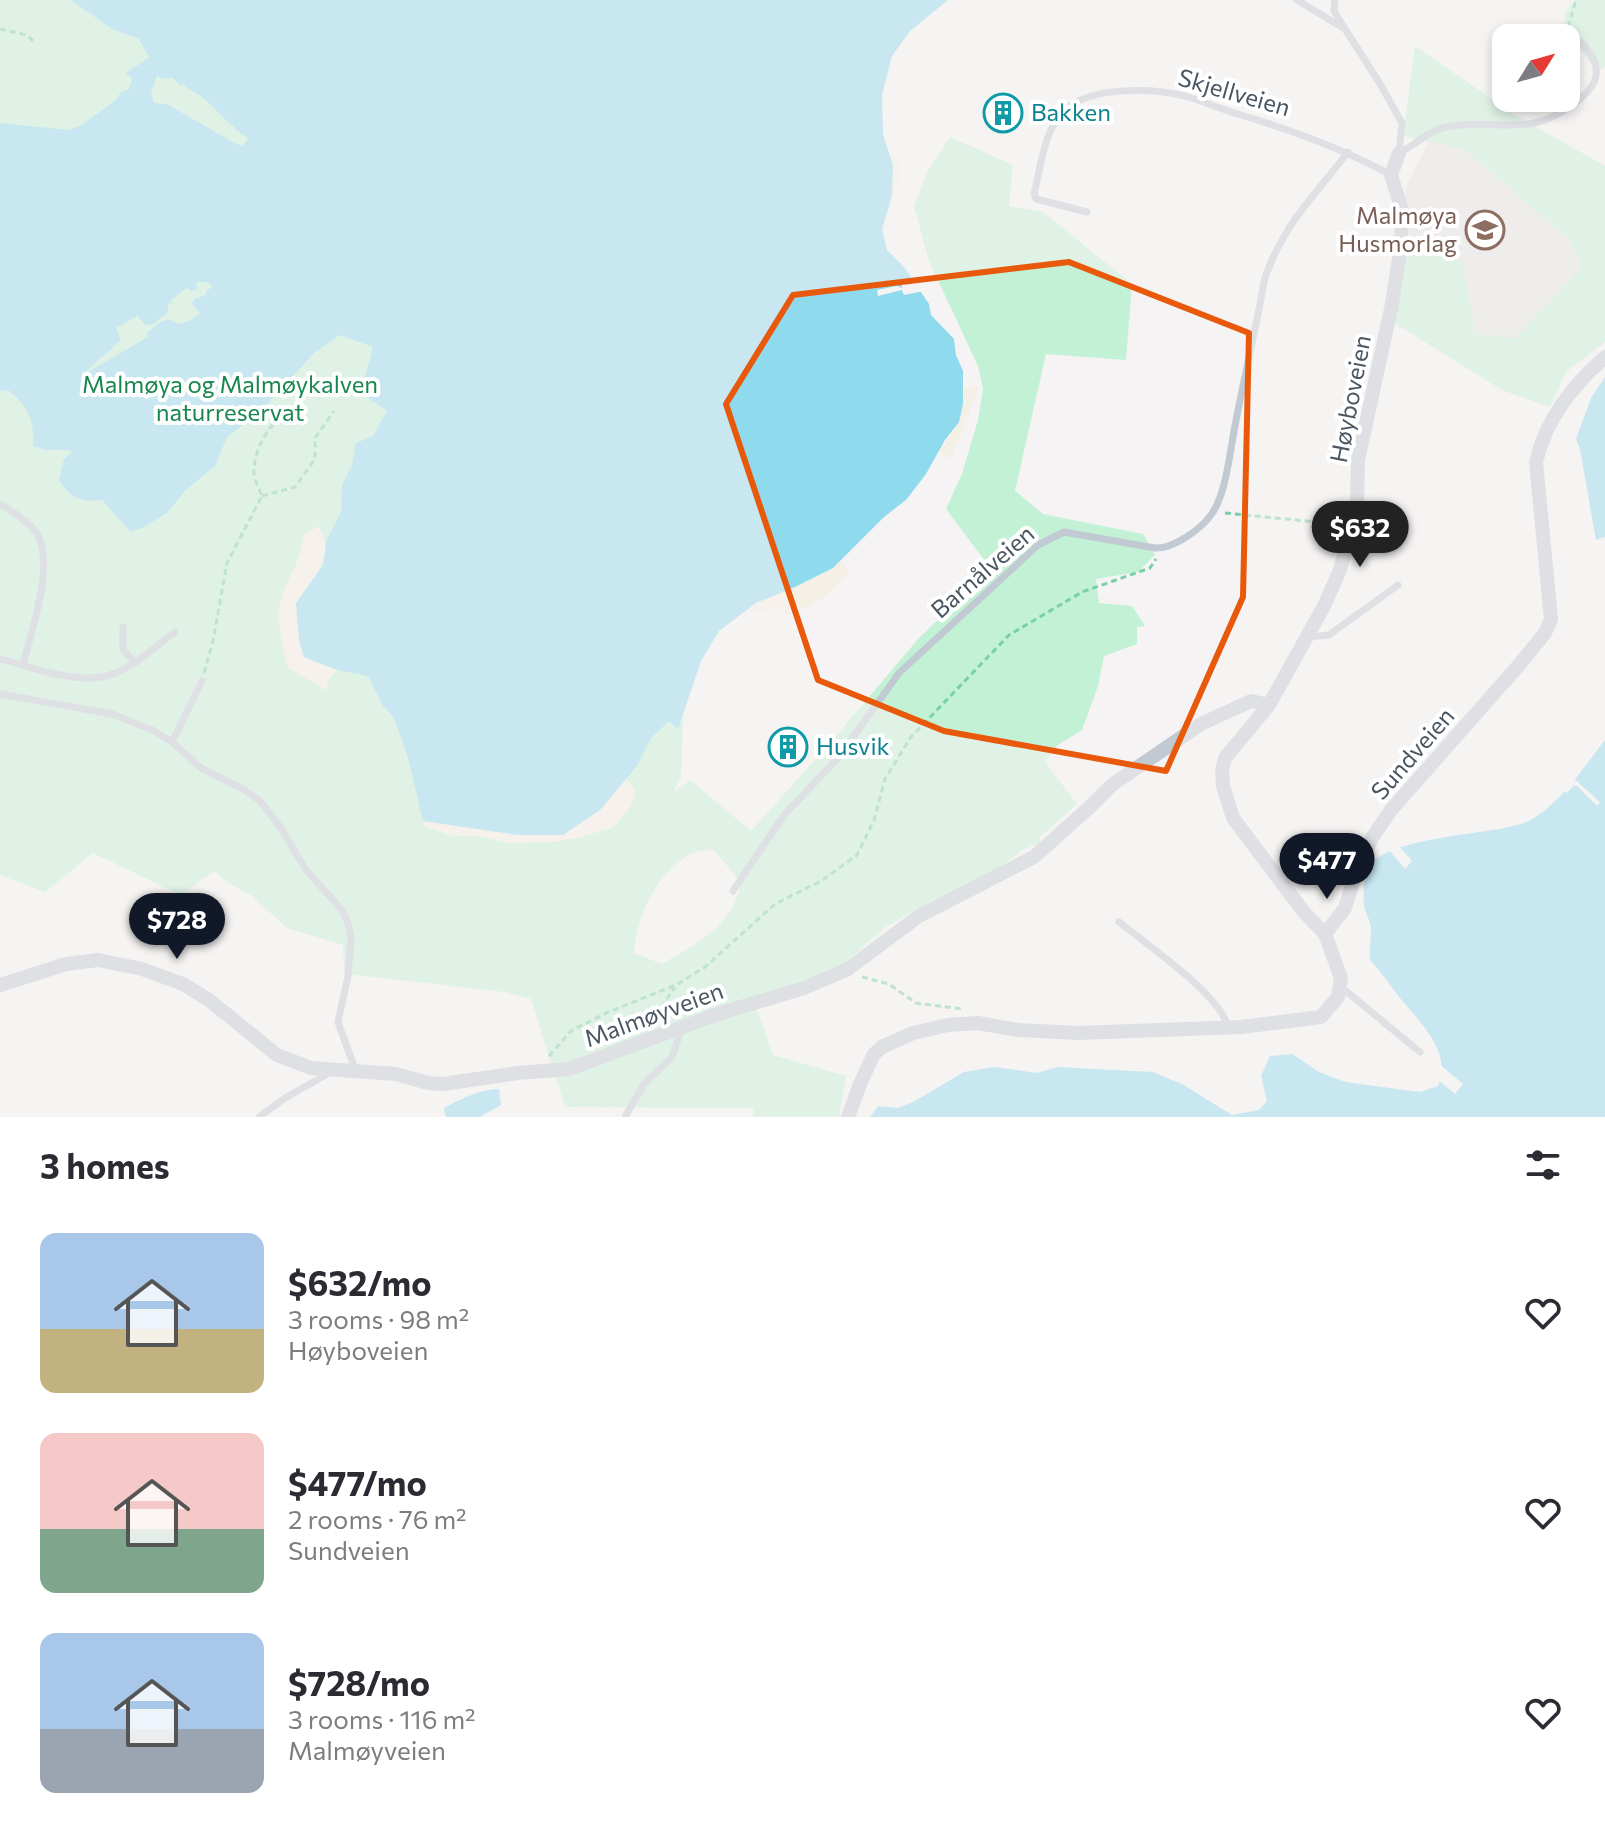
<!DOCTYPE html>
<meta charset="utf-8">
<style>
body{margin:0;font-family:Commissioner,sans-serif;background:#f2f2f3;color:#2b2b33;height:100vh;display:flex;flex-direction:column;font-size:30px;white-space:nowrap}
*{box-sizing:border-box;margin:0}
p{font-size:26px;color:#7c7c81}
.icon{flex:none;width:44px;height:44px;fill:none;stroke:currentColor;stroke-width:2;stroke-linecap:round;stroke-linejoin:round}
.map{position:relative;height:1117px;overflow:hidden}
.sheet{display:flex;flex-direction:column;background:#fff;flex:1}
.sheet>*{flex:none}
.needle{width:52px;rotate:53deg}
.tools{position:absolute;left:1492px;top:24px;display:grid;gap:16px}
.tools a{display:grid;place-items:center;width:88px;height:88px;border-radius:16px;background:#fff;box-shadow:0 4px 12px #0003;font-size:40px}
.price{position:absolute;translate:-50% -68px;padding:0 18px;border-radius:28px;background:#111827;color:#fff;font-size:26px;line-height:52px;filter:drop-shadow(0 2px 4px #0008)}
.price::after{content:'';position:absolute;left:50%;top:48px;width:24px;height:18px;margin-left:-12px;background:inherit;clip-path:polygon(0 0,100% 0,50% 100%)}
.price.on{background:#222;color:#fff}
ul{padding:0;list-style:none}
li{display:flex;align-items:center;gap:24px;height:200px;padding:0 40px}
li span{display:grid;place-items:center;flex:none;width:224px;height:160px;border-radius:16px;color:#555}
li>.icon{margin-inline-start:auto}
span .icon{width:96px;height:96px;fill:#fffc;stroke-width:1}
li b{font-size:34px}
h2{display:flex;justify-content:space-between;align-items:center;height:96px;padding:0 40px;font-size:34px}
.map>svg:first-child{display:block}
.education{fill:#e6e4e5}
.green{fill:#c3f1d5;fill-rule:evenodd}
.sand{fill:#f5f0e5}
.water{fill:#90daee;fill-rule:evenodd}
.pier{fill:#f5f3f3}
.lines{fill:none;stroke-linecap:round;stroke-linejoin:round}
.path{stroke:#7ad0a6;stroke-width:3;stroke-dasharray:6 4;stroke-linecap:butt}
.service{stroke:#c1cad2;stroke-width:7}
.minor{stroke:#c1cad2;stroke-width:14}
.marked{fill:none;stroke:#e8590c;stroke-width:6;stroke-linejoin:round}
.labels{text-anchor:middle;stroke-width:8;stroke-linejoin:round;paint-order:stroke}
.street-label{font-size:24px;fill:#4a5661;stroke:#fff}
.culture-label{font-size:24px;fill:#0d838f;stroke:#fff;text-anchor:start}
.education-label{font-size:24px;fill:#785e54;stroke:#fff;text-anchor:end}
.park-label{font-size:24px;fill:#17864f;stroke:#fff}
</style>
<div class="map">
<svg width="1605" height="1117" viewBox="0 0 1605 1117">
<rect width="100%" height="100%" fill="#f5f3f3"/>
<path class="education" d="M 1448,133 L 1592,255 L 1524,394 L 1403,280 L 1409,242 L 1405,188 L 1430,140 Z"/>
<path class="green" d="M 0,0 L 259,0 L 683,717 L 681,776 L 673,793 L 690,780 L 751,831 L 824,750 L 919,638 L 991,569 L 946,509 L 962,474 L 978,420 L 983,389 L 978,366 L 929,261 L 914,206 L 928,171 L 950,137 L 1013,165 L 1009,206 L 1043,212 L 1132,284 L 1126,360 L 1046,354 L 1015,491 L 1043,514 L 1143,534 L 1155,555 L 1138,572 L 1096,579 L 1099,603 L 1132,606 L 1145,626 L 1137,627 L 1137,644 L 1104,656 L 1098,686 L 1082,730 L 1058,745 L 1045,762 L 1077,804 L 1040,837 L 1040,843 L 1022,850 L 1000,868 L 970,885 L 931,901 L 884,928 L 846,962 L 785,988 L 753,998 L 773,1055 L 846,1076 L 839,1117 L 754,1117 L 753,1108 L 565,1107 L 531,999 L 505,992 L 354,975 L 344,971 L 343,945 L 287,928 L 251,895 L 228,883 L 214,871 L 181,895 L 93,853 L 45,892 L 0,875 ZM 713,849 L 741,882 C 736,923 694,946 662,964 L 634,953 C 637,915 655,877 688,855 C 694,851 705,851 713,849 Z
M 1575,0 L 1605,0 L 1605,66 L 1598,72 L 1563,29 L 1566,11 Z
M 1415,46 L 1515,115 L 1605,166 L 1605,342 L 1566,372 L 1550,407 L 1502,390 L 1388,319 L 1401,232 L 1463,264 L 1475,333 L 1515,339 L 1582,266 L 1570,240 L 1464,149 L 1403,136 Z"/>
<path class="sand" d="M 900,157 L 901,176 L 892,196 L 891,159 Z
M 964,387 L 979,387 L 951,459 L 939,452 L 959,422 Z
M 319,526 C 336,557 314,578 296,603 L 312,661 L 337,670 L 328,680 L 327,691 L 287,667 C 282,641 273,613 285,587 C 294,569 301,556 304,535 Z
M 840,561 L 848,569 L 847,575 C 815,608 793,622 747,610 C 775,589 813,585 840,561 Z
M 626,778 L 636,791 L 630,808 L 612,828 L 581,837 L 552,842 L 508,843 L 479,836 L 453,836 L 424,826 L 423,821 L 518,835 L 616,788 Z"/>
<path class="water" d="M 71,0 L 948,0 L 910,31 L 892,56 L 882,95 L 883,134 L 893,166 L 892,196 L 882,229 L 887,250 L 904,267 L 929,304 L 931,315 L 954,339 L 956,355 L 963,371 L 963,404 L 959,422 L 945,440 L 926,474 L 906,500 L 884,517 L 833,568 L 795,587 L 756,603 L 719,631 L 701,661 L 678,729 L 669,721 L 651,738 L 637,766 L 600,810 L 563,835 L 518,835 L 423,821 L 407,754 L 394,718 L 383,706 L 368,676 L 337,670 L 304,657 L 299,640 L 296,603 L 323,565 L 327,539 L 341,512 L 342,485 L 352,465 L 356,443 L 373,436 L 387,411 L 369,399 L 362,388 L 373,347 L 340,335 L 314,353 L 260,412 L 227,437 L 215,466 L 185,491 L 167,513 L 142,528 L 130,531 L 102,500 C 80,502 71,498 59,480 L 64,459 L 71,453 L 71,450 L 45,450 L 33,446 C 35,421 28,406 8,390 L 0,391 L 0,123 L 68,130 L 82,125 L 117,99 L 120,93 L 129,89 L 132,79 L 126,73 L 149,57 L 139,39 L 112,29 ZM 157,76 L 163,79 L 173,78 L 180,86 L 182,84 C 191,92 202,95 209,103 C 222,116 233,128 248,138 L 243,146 L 236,144 L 167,104 L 154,103 L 151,92 ZM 197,281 L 209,283 L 212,287 L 206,291 L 206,295 L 194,299 L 192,303 L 200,314 L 189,321 L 178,324 L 169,319 L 160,322 L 147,333 L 148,337 L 88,372 L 80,388 L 84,373 L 121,340 L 116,328 L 137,316 L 145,325 L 153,324 L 168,312 L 168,303 L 172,304 L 171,300 L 187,288 L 191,291 L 197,289 Z
M 1605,377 L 1605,537 L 1596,540 L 1580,449 L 1576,439 L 1591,398 Z
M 1605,740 L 1605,1117 L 870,1117 L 878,1106 L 898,1108 L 915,1101 L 964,1072 L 994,1067 L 1037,1073 L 1057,1067 L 1153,1072 L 1182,1084 L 1232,1115 L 1259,1110 L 1267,1101 L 1261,1076 L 1270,1056 L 1292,1054 L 1319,1072 L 1345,1082 L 1420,1092 L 1438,1086 C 1451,1053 1425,1028 1405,1004 C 1393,990 1383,974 1370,960 C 1369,949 1371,940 1371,929 C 1371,921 1365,913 1364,905 C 1363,897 1364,883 1365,875 C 1374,835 1491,836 1524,823 C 1555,811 1585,766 1605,740 Z
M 499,1089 L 501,1105 L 479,1117 L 446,1117 L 444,1108 C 460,1099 481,1089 499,1089 Z"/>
<path class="pier" d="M 917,280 L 924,291 L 904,295 L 902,290 L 878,296 L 877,290 L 897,286 L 902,288 L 902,283 Z
M 1571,776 L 1600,802 L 1597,806 L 1577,786 L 1574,785 L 1567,793 L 1562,789 Z
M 1398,845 L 1412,861 L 1405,869 L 1388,849 Z
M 1438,1063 L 1463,1084 L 1455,1094 L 1437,1079 Z"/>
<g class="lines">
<path class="path" d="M 1568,27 L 1576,0
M 0,29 L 27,35 L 34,42
M 262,496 L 295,487 L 315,459 L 315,438 L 334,411
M 1225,513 L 1337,524
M 204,673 L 213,641 L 227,563 L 262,496 C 259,489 254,479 254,472 C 254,441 278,414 302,400
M 862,977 L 889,984 L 916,1003 L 963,1009
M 650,1024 L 675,987
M 549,1056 L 571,1031 L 606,1013 L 676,985 L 705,967 L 775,904 L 821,881 L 857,855 L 874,820 L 885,779 L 911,737 L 1009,635 L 1082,592 L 1150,568 L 1156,559"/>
<path class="service" d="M 1297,0 L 1345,29 L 1379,82 L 1402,123 L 1399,153
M 1335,0 L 1334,11 L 1344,27
M 1399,153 C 1414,146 1427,132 1442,128 C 1496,115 1526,143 1579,100 C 1586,94 1595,85 1596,75 C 1599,54 1571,23 1547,38
M 1087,212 L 1036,199 L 1034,194 C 1041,166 1044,128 1066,109 C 1093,86 1153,88 1185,96 C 1203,101 1220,109 1238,114 C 1291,130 1342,148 1391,175
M 0,504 C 12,511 26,520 35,531 C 57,559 31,632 23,665
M 123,627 L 123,649 L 134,662
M 1307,637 L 1329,635 L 1398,585
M 0,659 C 34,668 84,688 118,672 C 139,663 157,645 175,632
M 0,694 L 112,714 L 152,730 L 172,742 L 201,768 L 243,789 L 260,801 L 281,828 L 306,870 L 342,910 L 348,923 L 351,938 L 348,976 L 338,1022 L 356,1072
M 172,742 L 202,681
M 733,891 L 784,815 L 839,757 L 899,673 L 1038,545 L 1064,532 L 1155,548 C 1173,549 1200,530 1211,515 C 1226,495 1230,451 1235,426 C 1244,377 1256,330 1264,281 C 1282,225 1314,197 1348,152
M 1119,922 C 1146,944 1220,994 1228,1027
M 1341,987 L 1420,1052
M 259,1117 L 285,1098 L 331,1072
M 625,1117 L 644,1084 L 672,1057 L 681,1030"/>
<path class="minor" d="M 1325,934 L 1303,911 L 1233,818 L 1223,786 L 1222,771 L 1225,758 L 1269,705 L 1324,606 L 1340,570 L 1357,506 L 1358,460 L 1391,309 L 1401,246 L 1402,210 L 1391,175 L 1399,153
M 0,985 L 66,964 L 98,960 L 142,969 L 183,984 L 209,1000 L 277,1055 L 311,1068 L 396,1074 L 428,1083 L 443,1084 L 518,1073 L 569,1069 L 718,1014 L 804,988 L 848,969 L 919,916 L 1034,857 L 1092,805 L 1113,784 L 1201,724 L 1251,701 L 1269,705
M 848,1117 L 860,1084 L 874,1054 L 882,1047 L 913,1033 L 948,1025 L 978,1023 L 1018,1030 L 1078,1033 L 1241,1027 L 1321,1017 L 1338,997 L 1341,978 L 1325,934 L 1345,908 L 1356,872 L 1372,838 L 1391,810 L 1519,665 L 1545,633 L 1551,619 L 1536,462 C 1546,419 1572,386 1605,357"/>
</g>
<path d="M0 0H1605V1117H0ZM 1069,262 L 1249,333 L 1243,597 L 1166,771 L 944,731 L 818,680 L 726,404 L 793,295 Z" fill="#f5f3f3" fill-opacity=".55" fill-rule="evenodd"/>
<path class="marked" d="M 1069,262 L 1249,333 L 1243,597 L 1166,771 L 944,731 L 818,680 L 726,404 L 793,295 Z"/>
<defs>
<g id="building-ring" transform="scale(2)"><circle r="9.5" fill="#fff" stroke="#0f9aa8" stroke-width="1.5"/><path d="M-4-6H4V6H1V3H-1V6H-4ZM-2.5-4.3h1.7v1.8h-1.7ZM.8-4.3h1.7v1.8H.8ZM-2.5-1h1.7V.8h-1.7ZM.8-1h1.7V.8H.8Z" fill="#0f9aa8"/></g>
<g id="school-ring" transform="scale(2)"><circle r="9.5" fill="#fff" stroke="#8d6e63" stroke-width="1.5"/><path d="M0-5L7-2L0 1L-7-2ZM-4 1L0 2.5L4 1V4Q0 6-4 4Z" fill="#8d6e63"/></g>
</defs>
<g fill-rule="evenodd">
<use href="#building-ring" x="1003" y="113"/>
<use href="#school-ring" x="1485" y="230"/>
<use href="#building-ring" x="788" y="747"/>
</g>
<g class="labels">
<g class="street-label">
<text transform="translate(1234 93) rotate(16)" y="8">Skjellveien</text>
<text transform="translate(1351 399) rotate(-79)" y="8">Høyboveien</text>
<text transform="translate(983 572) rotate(-41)" y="8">Barnålveien</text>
<text transform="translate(1413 754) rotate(-49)" y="8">Sundveien</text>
<text transform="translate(654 1015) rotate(-20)" y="8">Malmøyveien</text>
</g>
<g class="culture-label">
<text x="1031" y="121">Bakken</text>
<text x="816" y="755">Husvik</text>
</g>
<g class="education-label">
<text x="1457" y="224">Malmøya<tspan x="1457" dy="28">Husmorlag</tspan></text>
</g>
<g class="park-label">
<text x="230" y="393">Malmøya og Malmøykalven<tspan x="230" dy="28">naturreservat</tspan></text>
</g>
</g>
</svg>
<div class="tools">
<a><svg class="needle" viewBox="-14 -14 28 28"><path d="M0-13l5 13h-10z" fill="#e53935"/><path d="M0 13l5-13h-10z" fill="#7c7c81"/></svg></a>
</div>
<b class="price on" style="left:1360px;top:569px">$632</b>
<b class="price" style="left:1327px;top:901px">$477</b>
<b class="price" style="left:177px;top:961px">$728</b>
</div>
<section class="sheet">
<h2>3 homes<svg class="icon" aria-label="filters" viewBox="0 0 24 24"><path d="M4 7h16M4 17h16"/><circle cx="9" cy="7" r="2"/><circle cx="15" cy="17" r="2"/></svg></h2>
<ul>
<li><span style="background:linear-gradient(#a9c7e8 60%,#c2b280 0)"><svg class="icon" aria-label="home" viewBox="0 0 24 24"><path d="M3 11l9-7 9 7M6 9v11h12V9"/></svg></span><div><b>$632/mo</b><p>3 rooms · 98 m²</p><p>Høyboveien</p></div><svg class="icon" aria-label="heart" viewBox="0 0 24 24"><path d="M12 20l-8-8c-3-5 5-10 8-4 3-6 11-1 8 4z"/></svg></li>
<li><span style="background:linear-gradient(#f6c9c9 60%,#7fa58c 0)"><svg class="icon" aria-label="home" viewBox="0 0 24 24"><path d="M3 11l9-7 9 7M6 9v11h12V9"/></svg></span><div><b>$477/mo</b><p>2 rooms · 76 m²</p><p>Sundveien</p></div><svg class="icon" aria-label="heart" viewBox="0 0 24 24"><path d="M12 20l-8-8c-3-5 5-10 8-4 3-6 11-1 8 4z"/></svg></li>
<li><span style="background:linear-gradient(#a9c7e8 60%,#9aa5b1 0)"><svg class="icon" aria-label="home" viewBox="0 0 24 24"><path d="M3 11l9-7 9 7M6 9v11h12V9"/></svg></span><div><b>$728/mo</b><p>3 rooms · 116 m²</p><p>Malmøyveien</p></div><svg class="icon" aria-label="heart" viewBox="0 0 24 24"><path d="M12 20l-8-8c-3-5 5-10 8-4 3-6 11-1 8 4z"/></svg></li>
</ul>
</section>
